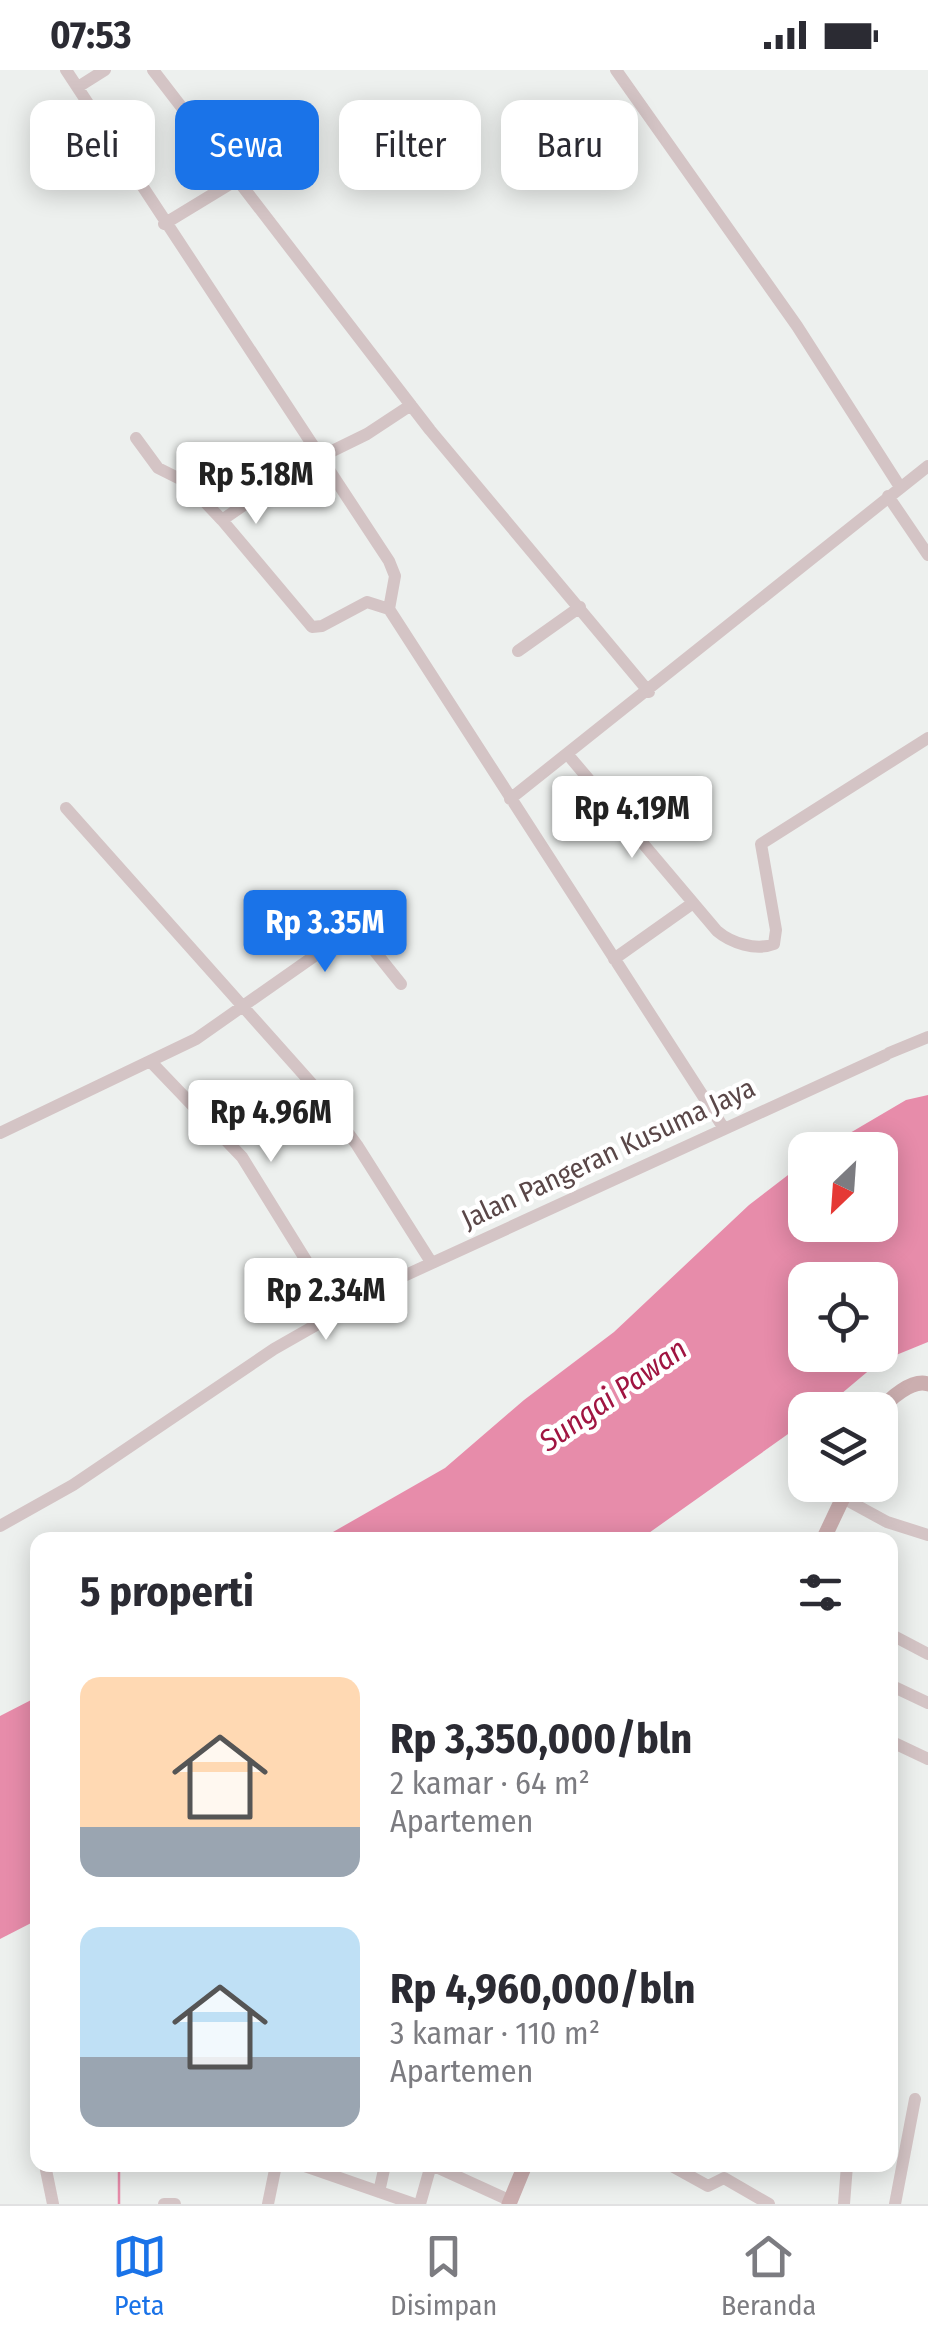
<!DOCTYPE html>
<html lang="id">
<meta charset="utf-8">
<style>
body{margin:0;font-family:"Fira Sans Condensed",sans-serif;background:#f2f2f3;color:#2b2b33;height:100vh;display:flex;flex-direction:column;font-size:38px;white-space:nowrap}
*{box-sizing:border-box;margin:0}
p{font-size:32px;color:#7c7c81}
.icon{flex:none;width:55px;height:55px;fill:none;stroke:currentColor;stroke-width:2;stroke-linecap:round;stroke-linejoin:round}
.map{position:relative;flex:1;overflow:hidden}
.details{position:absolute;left:30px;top:1462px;width:868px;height:640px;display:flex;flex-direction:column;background:#fff;border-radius:20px;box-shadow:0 5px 25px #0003}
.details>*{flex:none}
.top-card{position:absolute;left:30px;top:30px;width:870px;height:90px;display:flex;gap:20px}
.needle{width:65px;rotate:205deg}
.fabs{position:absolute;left:788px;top:1062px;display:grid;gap:20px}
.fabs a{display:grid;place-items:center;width:110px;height:110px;border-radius:20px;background:#fff;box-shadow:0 5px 25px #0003;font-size:50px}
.price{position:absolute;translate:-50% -85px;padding:0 22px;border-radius:10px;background:#fff;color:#222;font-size:32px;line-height:65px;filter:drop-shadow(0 2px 5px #0008)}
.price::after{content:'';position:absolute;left:50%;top:60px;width:30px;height:22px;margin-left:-15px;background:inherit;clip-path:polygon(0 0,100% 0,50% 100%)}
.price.active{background:#1a73e8;color:#fff}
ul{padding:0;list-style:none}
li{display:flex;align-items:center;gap:30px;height:250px;padding:0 50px}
li span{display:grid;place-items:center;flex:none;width:280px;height:200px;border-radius:20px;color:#555}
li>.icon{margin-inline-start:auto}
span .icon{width:120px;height:120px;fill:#fffc;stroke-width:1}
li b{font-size:42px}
h2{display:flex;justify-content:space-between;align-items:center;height:120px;padding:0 50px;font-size:42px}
.pill{padding:0 35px;border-radius:20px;background:#fff;box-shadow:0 5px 25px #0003;font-size:35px;line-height:90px}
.pill.active{background:#1a73e8;color:#fff}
.status{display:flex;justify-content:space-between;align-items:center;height:70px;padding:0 50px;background:#fff;direction:ltr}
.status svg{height:28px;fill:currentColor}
.dock{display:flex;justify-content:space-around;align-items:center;height:140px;border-top:2px solid #e1e1e2;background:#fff;font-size:28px;color:#7c7c81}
.dock a{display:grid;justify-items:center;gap:5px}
.dock .active{color:#1a73e8}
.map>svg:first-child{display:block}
.water{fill:#e78caa;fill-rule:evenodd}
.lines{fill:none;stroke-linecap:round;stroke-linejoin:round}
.stream{stroke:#e78caa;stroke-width:2.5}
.minor{stroke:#d4c4c5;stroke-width:12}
.major{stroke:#cbaeaf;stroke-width:15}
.labels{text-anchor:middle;stroke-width:9;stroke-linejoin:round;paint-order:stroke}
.street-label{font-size:28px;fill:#5a4748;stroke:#fff}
.water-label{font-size:30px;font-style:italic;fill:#a01441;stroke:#fff}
</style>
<div class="status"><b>07:53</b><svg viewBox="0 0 49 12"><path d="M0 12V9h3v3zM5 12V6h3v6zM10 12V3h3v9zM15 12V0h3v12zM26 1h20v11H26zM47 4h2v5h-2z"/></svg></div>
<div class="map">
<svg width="928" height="2134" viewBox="0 0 928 2134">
<rect width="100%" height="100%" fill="#edf0ee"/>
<path class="water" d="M 928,1025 L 928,1272 L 879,1292 L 822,1340 L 805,1340 L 805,1352 L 639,1470 L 319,1470 L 445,1398 L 524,1330 L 614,1262 L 749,1135 L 805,1092 L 805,1155 L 880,1155 L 880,1080 L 821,1080 L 906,1030 ZM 805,1210 L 880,1210 L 880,1285 L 805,1285 Z
M 37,1627 L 37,1850 L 0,1869 L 0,1646 Z"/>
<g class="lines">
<path class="stream" d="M 119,2095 L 119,2134"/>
<path class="minor" d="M 66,0 L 389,491 L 395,506 L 389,539
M 153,0 L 430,360 L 649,622
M 616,0 L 797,256 L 900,417
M 78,17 L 105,0
M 164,154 L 238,109
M 136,368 L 158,398 L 186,412 L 222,450 L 312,557 L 322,556 L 367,532 L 389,539 L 723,1057
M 320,387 L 367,364 L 411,335
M 888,426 L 928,485
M 222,450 L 318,384
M 518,581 L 580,537
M 569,686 L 717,861 C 731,873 756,881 774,874 L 776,860 L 761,774 L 928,668
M 510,729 L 928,396
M 66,738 L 312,1014 L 357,1075 L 431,1192
M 614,889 L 693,833
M 889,983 L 928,967
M 151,992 L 242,1087 L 338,1242
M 0,1063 L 196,969 L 350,861 L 365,869 L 401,914
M 843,1428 L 887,1452 L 928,1465
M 0,1456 L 73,1415 L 274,1279 L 395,1210 L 886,985
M 890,1564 L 928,1584
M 890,1615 L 928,1633
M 890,1671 L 928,1689
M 45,2095 L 53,2134
M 302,2095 L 414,2134
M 432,2095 L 511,2131
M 670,2095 L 708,2116 L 724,2108 L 769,2134
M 379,2122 L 385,2095
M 164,2134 L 175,2134
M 268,2134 L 276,2095
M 420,2134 L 431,2095
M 844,2134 L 847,2095
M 895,2134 L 915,2029"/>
<path class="major" d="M 880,1343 C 888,1328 913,1309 928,1314
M 823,1470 L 849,1415
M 509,2134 L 525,2095"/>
</g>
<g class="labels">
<g class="street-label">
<text transform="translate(608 1083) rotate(-25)" y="10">Jalan Pangeran Kusuma Jaya</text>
</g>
<g class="water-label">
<text transform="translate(613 1325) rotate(-35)" y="10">Sungai Pawan</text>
</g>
</g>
</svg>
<div class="fabs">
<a><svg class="needle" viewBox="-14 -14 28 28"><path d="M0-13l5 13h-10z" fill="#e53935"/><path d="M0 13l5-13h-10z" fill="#7c7c81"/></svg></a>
<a><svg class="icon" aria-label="locate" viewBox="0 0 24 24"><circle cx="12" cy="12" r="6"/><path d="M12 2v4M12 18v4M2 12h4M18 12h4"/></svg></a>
<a><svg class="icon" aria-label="layers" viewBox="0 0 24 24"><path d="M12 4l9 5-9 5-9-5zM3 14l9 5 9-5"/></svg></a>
</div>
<b class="price" style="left:256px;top:457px">Rp 5.18M</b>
<b class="price" style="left:632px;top:791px">Rp 4.19M</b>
<b class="price active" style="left:325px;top:905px">Rp 3.35M</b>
<b class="price" style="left:271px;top:1095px">Rp 4.96M</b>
<b class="price" style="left:326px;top:1273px">Rp 2.34M</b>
<div class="top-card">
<a class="pill">Beli</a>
<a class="pill active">Sewa</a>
<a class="pill">Filter</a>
<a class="pill">Baru</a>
</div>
<section class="details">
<h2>5 properti<svg class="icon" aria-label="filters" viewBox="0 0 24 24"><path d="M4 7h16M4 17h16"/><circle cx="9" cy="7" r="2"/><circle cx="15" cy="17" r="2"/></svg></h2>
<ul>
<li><span style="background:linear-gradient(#ffd9b3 75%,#9aa5b1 0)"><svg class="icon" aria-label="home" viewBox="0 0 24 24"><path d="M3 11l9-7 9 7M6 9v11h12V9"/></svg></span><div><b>Rp 3,350,000/bln</b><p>2 kamar · 64 m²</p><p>Apartemen</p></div></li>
<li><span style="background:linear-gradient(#bfe0f5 65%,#9aa5b1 0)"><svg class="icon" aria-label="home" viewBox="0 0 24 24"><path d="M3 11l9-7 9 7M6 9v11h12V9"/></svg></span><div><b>Rp 4,960,000/bln</b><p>3 kamar · 110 m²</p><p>Apartemen</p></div></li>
</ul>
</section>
</div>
<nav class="dock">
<a class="active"><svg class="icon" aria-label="map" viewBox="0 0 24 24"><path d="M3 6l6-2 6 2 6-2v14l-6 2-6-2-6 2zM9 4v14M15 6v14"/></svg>Peta</a>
<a><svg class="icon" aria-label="saved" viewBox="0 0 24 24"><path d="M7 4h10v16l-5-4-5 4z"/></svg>Disimpan</a>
<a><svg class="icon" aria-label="home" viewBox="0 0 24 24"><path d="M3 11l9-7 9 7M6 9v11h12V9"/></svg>Beranda</a>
</nav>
